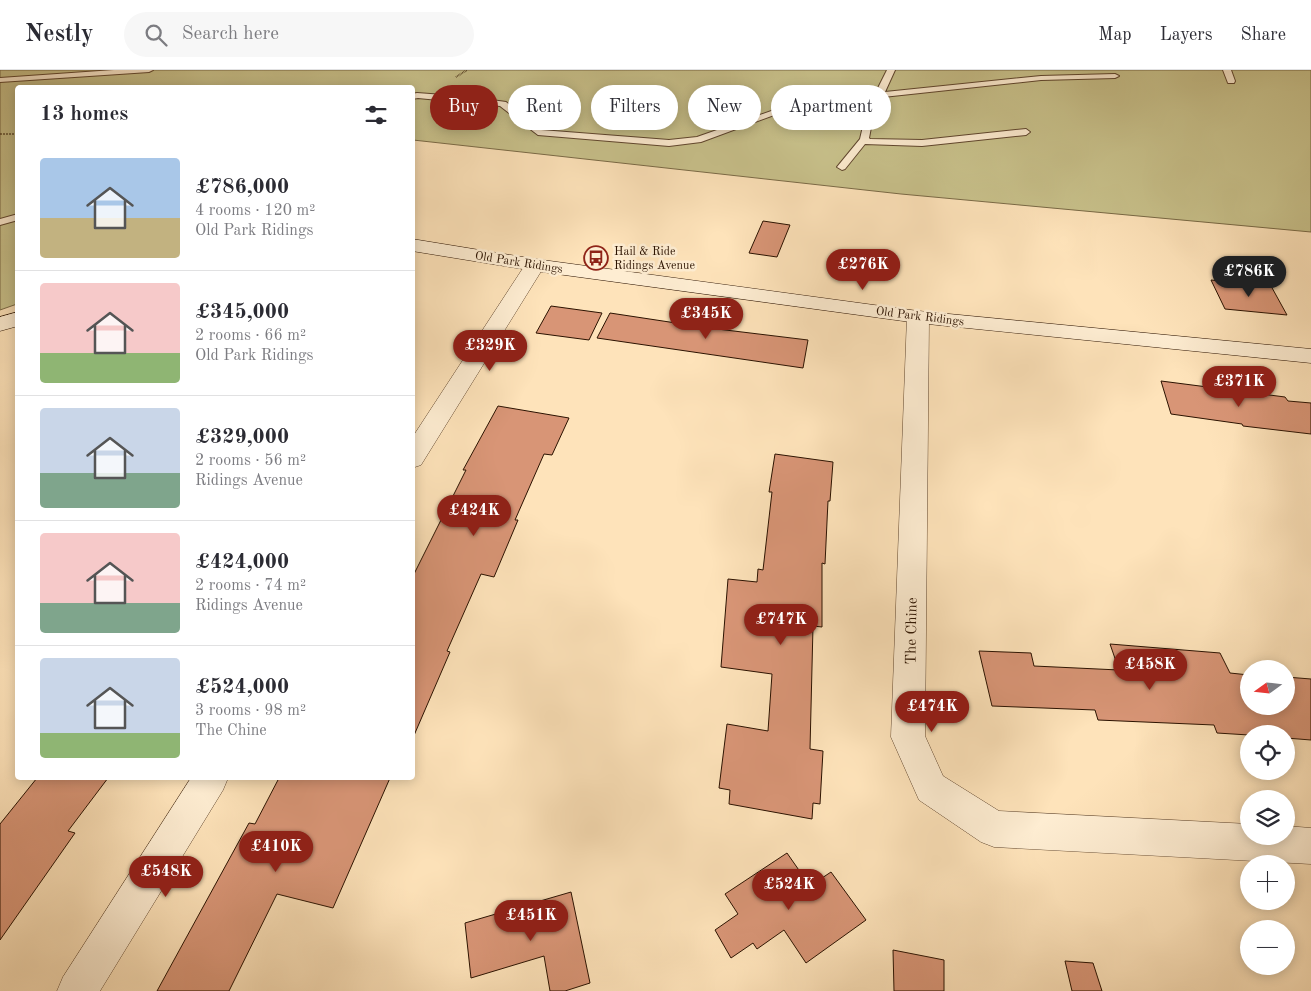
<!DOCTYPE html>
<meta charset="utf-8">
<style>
body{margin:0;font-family:"Old Standard TT",serif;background:#f7f7f7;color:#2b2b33;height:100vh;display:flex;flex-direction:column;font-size:19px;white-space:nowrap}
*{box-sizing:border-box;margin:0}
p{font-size:16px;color:#7c7c81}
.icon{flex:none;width:28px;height:28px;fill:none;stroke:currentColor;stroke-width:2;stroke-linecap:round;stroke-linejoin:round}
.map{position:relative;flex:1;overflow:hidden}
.details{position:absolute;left:15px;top:15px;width:400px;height:695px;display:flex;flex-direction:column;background:#fff;border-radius:5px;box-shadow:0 2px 12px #0003}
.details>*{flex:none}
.top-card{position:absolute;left:430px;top:15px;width:475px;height:45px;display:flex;gap:10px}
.needle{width:32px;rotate:255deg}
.fabs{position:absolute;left:1240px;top:590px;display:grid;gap:10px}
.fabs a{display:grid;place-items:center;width:55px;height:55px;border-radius:50%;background:#fff;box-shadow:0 2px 12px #0003;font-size:25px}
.price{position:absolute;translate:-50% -42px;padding:0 11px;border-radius:18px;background:#8f2418;color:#fff;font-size:16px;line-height:32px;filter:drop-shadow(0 1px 2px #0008)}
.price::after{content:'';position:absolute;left:50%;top:30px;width:15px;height:11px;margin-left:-8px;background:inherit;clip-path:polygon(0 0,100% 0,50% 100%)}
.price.on{background:#222;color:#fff}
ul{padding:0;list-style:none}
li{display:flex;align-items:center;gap:15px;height:125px;padding:0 25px}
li+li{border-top:1px solid #e1e1e2}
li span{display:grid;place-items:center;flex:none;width:140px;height:100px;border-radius:5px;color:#555}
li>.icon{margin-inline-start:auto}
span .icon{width:60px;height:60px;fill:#fffc;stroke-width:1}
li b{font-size:21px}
h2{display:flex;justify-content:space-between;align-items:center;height:60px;padding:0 25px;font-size:21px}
.chip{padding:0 18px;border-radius:22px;background:#fff;box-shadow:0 2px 12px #0003;font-size:18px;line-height:45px}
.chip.on{background:#8f2418;color:#fff}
header{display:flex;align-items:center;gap:30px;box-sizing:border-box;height:70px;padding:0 25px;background:#fff;border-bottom:1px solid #e1e1e2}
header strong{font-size:24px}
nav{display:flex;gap:28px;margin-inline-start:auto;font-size:18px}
.search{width:350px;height:45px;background:#f7f7f7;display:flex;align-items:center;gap:12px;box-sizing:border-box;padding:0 18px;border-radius:28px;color:#7c7c81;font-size:19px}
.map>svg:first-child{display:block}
.green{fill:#c8c18b;stroke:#7a6a46}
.building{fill:#d89576;stroke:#2b1200}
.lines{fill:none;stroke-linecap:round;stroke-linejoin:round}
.lane-casing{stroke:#60462e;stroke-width:2}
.street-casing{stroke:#60462e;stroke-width:1}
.secondary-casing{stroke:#2b1200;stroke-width:1}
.path{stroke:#2b1200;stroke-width:2;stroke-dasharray:0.5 1;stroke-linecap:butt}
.lane{fill:#feedd2;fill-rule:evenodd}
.street{fill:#feedd2;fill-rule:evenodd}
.secondary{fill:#feedd2;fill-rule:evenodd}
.labels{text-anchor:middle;stroke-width:5;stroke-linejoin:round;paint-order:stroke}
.far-poi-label{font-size:12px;fill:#2b1200;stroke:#feedd2;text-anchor:start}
.far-street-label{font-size:12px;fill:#2b1200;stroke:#feedd2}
.street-label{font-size:15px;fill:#2b1200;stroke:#feedd2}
</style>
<header>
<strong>Nestly</strong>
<div class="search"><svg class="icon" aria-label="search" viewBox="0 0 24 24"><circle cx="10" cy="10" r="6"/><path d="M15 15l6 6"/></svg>Search here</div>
<nav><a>Map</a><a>Layers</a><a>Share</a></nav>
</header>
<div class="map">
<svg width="1311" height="921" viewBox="0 0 1311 921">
<rect width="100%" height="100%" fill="#fee3ba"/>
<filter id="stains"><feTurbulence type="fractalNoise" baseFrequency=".004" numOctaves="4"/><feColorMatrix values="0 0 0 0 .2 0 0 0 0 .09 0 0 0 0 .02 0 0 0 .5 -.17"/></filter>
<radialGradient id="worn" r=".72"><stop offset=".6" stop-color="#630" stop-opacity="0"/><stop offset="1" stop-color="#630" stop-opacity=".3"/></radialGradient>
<path class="green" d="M 0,0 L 1311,0 L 1311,162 L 901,124 L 413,70 L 412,18 L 18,18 L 17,234 L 0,240 Z"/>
<path class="building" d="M 763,151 L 790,155 L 777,187 L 749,183 Z
M 1211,210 L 1271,216 L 1287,245 L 1225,239 Z
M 551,236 L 602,243 L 589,270 L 536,263 Z
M 610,243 L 709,258 L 808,270 L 803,298 L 597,268 Z
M 1161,311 L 1285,327 L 1288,331 L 1311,333 L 1311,364 L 1243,356 L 1242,354 L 1171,344 Z
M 498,336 L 569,348 L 552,385 L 544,384 L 515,450 L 518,450 L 494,507 L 481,504 L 447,581 L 450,582 L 412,670 L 412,508 L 466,400 L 463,400 Z
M 775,384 L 833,392 L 830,431 L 828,431 L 825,494 L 822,493 L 822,557 L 813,556 L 810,679 L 823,681 L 820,734 L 813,733 L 812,749 L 729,734 L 730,720 L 719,718 L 727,654 L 768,661 L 772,604 L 721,597 L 728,509 L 757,512 L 758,499 L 763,500 L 772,422 L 769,422 Z
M 1110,574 L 1220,583 L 1230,603 L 1249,605 L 1249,636 L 1286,636 L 1286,607 L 1311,609 L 1311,670 L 1286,668 L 1286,664 L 1249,664 L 1249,665 L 1217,663 L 1214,655 L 1098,650 L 1095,640 L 992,636 L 979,581 L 1031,583 L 1034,596 L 1119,600 Z
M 37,708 L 108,708 L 68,761 L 75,763 L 0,870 L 0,754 Z
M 279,708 L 390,708 L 333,838 L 277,824 L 229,921 L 157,921 L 249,753 L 255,754 Z
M 787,783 L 810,816 L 831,802 L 866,850 L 806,893 L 784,860 L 757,879 L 753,873 L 731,888 L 715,860 L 738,844 L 725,824 Z
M 571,822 L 590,913 L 565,921 L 550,921 L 544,886 L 471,908 L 465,853 Z
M 893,880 L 944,890 L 944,921 L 894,921 Z
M 1065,891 L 1093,893 L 1102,921 L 1072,921 Z"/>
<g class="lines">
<g class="lane-casing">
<path id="lane" d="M 114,0 L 153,0 L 149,2 L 0,12 L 0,8 Z
M 887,0 L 895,0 L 885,22 L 1041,6 L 1115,4 L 1119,6 L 1115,8 L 1041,10 L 883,27 L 872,52 L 869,68 L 870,69 L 922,70 L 1026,59 L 1030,62 L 1026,65 L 922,76 L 865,74 L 845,99 L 842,100 L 837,97 L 860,69 L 864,52 L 874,27 L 796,37 L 701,72 L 669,76 L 538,65 L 500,36 L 418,28 L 412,29 L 412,24 L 417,23 L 470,27 L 506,32 L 541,60 L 669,70 L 697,67 L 794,33 L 876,22 Z
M 1223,0 L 1231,0 L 1235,11 L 1234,13 L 1228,13 Z
M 18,144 L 18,150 L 0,155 L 0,149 Z"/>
</g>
<g class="street-casing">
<path id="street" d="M 535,189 L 542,191 L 545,195 L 421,395 L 412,398 L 412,368 L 525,195 L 528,191 Z
M 918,241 L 926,242 L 929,247 L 925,666 L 943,706 L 999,741 L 1249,754 L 1249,766 L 1286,766 L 1286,756 L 1311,758 L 1311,794 L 994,777 L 981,772 L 919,730 L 891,667 L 907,247 L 910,242 Z
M 191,708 L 228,708 L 223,720 L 100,921 L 57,921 L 63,907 Z"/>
</g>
<g class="secondary-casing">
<path id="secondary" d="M 412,169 L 535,189 L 918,241 L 1311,279 L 1311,293 L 918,253 L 535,201 L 412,181 Z
M 18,242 L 18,256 L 0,261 L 0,247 Z"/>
</g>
<path class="path" d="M 456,7 L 467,0
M 0,64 L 18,64"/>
<use href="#lane" class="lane"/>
<use href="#street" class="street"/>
<use href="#secondary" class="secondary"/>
</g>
<defs>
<g id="bus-ring" transform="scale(1.25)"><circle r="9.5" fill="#feedd2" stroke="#8f2418" stroke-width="1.5"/><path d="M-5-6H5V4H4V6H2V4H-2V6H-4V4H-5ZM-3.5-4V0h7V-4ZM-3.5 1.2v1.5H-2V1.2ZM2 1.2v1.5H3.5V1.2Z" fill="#8f2418"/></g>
</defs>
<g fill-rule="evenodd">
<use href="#bus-ring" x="596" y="188"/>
</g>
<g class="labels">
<g class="far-poi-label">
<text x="614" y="185">Hail &amp; Ride<tspan x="614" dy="14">Ridings Avenue</tspan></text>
</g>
<g class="far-street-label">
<text transform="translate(519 192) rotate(9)" y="4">Old Park Ridings</text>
<text transform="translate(920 246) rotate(7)" y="4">Old Park Ridings</text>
</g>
<g class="street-label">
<text transform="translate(911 561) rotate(-89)" y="5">The Chine</text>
</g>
</g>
<rect width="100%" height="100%" filter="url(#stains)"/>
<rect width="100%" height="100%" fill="url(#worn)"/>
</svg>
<div class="fabs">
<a><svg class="needle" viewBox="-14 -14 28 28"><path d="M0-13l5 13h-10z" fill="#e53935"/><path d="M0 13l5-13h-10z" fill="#7c7c81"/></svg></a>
<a><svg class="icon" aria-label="locate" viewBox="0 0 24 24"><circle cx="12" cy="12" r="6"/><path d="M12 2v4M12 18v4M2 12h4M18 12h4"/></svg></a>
<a><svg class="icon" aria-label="layers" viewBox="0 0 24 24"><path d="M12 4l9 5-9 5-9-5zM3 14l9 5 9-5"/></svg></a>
<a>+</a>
<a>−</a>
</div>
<b class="price" style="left:863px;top:221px">£276K</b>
<b class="price on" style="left:1249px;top:228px">£786K</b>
<b class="price" style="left:706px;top:270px">£345K</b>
<b class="price" style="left:490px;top:302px">£329K</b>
<b class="price" style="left:1239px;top:338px">£371K</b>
<b class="price" style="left:474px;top:467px">£424K</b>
<b class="price" style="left:781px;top:576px">£747K</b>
<b class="price" style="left:1150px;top:621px">£458K</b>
<b class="price" style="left:932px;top:663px">£474K</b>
<b class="price" style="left:276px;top:803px">£410K</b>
<b class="price" style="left:166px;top:828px">£548K</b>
<b class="price" style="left:789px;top:841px">£524K</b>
<b class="price" style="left:531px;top:872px">£451K</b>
<div class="top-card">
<a class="chip on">Buy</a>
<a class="chip">Rent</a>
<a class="chip">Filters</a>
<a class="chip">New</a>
<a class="chip">Apartment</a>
</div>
<section class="details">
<h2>13 homes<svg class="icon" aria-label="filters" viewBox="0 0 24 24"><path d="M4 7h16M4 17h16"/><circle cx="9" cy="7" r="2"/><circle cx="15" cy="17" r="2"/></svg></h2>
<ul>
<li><span style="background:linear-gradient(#a9c7e8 60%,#c2b280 0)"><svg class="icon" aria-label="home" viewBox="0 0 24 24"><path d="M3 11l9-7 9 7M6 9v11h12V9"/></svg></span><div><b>£786,000</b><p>4 rooms · 120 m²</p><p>Old Park Ridings</p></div></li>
<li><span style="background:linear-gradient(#f6c9c9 70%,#8fb573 0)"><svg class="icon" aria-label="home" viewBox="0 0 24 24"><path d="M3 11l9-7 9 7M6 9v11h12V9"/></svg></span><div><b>£345,000</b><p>2 rooms · 66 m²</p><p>Old Park Ridings</p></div></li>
<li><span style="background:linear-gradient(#c9d6e8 65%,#7fa58c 0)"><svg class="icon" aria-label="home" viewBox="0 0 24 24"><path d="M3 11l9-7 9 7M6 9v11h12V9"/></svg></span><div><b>£329,000</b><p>2 rooms · 56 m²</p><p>Ridings Avenue</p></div></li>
<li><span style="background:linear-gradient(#f6c9c9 70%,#7fa58c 0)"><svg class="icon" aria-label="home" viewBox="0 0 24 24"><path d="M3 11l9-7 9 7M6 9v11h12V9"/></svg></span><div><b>£424,000</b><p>2 rooms · 74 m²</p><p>Ridings Avenue</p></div></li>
<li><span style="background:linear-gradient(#c9d6e8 75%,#8fb573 0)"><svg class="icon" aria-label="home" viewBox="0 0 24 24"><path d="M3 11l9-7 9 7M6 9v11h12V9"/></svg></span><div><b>£524,000</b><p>3 rooms · 98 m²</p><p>The Chine</p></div></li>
</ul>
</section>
</div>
